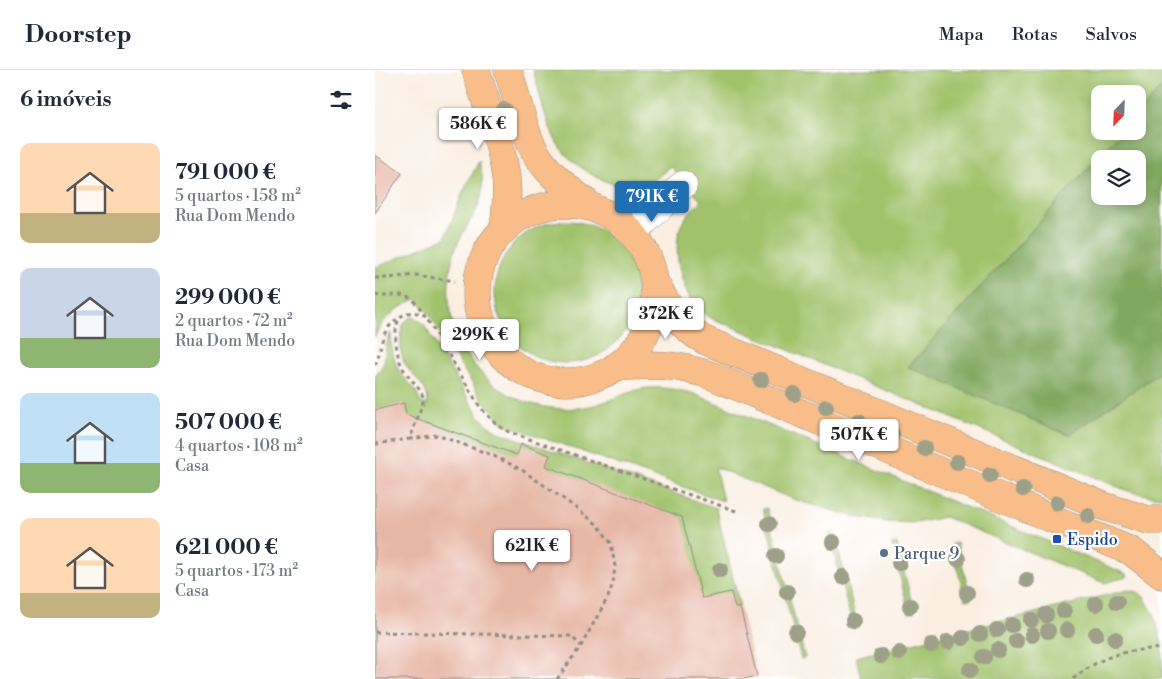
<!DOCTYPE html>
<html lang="pt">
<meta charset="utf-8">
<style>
body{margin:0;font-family:"Libre Bodoni",serif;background:#f6f6f7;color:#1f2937;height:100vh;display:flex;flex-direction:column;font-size:19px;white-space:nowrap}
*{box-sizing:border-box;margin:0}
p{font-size:16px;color:#747a83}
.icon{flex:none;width:28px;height:28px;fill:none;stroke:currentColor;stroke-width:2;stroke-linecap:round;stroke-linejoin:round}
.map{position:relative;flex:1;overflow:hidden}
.side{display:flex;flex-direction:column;background:#fff;width:375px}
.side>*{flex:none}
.needle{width:32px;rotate:203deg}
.tools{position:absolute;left:716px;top:15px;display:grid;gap:10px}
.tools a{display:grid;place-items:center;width:55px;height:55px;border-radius:10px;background:#fff;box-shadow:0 2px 12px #0003;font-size:25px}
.price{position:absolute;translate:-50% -42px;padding:0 11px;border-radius:5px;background:#fff;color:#222;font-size:16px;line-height:32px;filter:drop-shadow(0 1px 2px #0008)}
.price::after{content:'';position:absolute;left:50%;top:30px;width:15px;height:11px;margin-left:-8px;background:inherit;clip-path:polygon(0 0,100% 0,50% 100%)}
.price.active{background:#1f6fb2;color:#fff}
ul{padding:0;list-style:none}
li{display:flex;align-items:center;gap:15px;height:125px;padding:0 20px}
li span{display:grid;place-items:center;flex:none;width:140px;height:100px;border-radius:10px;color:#555}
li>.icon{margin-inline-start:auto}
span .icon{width:60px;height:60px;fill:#fffc;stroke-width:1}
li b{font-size:21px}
h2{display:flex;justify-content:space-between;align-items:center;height:60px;padding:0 20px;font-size:21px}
header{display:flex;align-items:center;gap:30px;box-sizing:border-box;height:70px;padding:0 25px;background:#fff;border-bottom:1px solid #e0e1e3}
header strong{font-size:24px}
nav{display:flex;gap:28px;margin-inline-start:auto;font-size:18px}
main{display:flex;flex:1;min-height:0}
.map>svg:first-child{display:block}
.green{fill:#a0c26b;stroke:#66764b}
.forest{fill:#80a85f;stroke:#566a45;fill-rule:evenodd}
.building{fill:#e7b7a6}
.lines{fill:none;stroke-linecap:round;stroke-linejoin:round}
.minor-casing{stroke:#928c86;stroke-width:29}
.major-casing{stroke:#928c86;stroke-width:29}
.path{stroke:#928c86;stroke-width:3;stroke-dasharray:4 4;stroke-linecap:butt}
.minor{stroke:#fff;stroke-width:28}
.major{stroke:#f8bd89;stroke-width:28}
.tree{fill:#9fa089}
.transit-dot{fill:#1a4fb4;stroke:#fff;stroke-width:2}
.service-dot{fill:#5c6f8a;stroke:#fff;stroke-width:2}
.labels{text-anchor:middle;stroke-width:4.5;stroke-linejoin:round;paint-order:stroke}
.transit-label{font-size:16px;fill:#164399;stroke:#fff;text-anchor:start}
.service-label{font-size:16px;fill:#4e5e75;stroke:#fff;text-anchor:start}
</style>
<header>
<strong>Doorstep</strong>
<nav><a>Mapa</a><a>Rotas</a><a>Salvos</a></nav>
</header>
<main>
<section class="side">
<h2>6 imóveis<svg class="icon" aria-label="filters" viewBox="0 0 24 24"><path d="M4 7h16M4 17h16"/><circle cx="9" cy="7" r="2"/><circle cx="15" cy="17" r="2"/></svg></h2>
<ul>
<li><span style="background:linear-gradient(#ffd9b3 70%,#c2b280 0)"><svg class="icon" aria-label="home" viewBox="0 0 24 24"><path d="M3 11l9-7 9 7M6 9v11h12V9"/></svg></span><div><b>791 000 €</b><p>5 quartos · 158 m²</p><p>Rua Dom Mendo</p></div></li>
<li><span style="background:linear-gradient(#c9d6e8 70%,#8fb573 0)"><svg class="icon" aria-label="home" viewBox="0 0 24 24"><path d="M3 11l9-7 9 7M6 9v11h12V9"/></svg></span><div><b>299 000 €</b><p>2 quartos · 72 m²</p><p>Rua Dom Mendo</p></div></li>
<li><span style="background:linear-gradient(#bfe0f5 70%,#8fb573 0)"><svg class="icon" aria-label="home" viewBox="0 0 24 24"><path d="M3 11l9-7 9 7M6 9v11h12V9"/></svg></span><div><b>507 000 €</b><p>4 quartos · 108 m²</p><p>Casa</p></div></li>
<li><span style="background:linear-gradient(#ffd9b3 75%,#c2b280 0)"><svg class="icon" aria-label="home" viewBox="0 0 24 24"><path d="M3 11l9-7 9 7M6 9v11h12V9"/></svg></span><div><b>621 000 €</b><p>5 quartos · 173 m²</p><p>Casa</p></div></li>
</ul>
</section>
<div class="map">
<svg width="787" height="609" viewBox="0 0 787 609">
<rect width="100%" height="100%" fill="#fff"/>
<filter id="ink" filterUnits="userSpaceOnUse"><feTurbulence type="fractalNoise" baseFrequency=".02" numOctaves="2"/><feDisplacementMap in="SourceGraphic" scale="10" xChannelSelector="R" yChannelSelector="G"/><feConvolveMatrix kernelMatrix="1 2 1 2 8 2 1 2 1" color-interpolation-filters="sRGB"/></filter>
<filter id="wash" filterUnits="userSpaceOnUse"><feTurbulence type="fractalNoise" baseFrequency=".0096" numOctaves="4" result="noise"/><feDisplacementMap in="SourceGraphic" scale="20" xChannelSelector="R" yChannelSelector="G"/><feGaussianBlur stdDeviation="1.12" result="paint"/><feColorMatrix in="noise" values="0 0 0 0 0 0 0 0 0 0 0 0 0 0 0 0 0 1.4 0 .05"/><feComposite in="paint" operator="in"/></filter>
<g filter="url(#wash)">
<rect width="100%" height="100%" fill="#faeee1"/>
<path class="green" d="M 158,0 L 787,0 L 787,17 L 763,44 L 762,24 L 725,24 L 725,61 L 747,61 L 534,296 L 693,365 L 787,301 L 787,427 L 776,426 L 753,421 L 336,248 C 329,243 321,237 316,230 C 305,211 298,179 305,158 C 310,146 317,140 326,131 L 295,96 C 286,105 276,114 263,116 C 237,122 195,95 182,73 C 170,51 165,24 158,0 Z
M 104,91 C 118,140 87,149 77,190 C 62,255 98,321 165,336 C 188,341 211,339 232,331 C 243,327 253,322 265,319 C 282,316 300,319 317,323 L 751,504 L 752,507 L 729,513 L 570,447 L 541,453 L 512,452 L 481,447 L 420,430 L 340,397 L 348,431 L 129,354 L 107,329 L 54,244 L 41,229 C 25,236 5,250 0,267 L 0,196 L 2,197 L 70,168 L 88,122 Z
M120 222a71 71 0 1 1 142 0a71 71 0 1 1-142 0Z
M 36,247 L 41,248 L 48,253 L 103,345 L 112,354 L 121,361 L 341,438 L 365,537 L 0,609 L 0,307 L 9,293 L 11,276 L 16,262 C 16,277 18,293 27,305 C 34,313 44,322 45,332 L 52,335 C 57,319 37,307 30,294 C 25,285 25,273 26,263 C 27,256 29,251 36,247 Z
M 392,438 L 430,588 L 426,589 L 388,439 Z
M 459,462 L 483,557 L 478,558 L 454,464 Z
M 522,473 L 539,542 L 534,543 L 517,474 Z
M 582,473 L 596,529 L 590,530 L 577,474 Z
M 753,520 L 763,522 L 769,527 L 779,544 L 787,573 L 787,609 L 486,609 L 481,587 Z"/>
<path class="forest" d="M 787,17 L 787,301 L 694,365 L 533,297 L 747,61 L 762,61 L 763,44 ZM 725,89 L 762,89 L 762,126 L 725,126 Z"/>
<g id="blocks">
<path class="building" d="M 0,85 L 27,103 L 0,143 Z
M 29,333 L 31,344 L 46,350 L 142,385 L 146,374 L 175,385 L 171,396 L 307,447 L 327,528 L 356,522 L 360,538 L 365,537 L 382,606 L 368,609 L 0,609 L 0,340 Z"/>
</g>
</g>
<g filter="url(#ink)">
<use href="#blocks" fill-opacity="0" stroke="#928c86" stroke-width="1"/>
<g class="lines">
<g class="minor-casing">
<path id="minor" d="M 257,163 L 308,115"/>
</g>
<g class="major-casing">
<path id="major" d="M 101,0 C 111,34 127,74 131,108 C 133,125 131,141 129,158
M 133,0 C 141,24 146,50 156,74 C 168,101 194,120 217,137
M102 223a89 89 0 1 1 178 0a89 89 0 1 1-178 0Z
M 280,213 C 295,239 302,254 329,270 L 728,436 L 773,450 L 787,450
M 240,297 C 279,294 302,293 340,307 L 625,427 L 756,481 L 787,505"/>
</g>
<path class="path" d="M 0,208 L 13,208 L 40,205 L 80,211
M 0,225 C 8,227 13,225 21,225 C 36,224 42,234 50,246
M 0,295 C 9,275 3,262 24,248
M 0,374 L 35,369
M 0,562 L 196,566 L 206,576
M 182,609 L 206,576 L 233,527 L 238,513 L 240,496 L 236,473 L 223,455 L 200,437 L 147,400 L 117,385 L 62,365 L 35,369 L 49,329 C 45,317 35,310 29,300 C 21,289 14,247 32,243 C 39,242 45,243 51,247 L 105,337 C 114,347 122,356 134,362 L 361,441
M 698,609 C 729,584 748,581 787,578"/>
<use href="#minor" class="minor"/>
<use href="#major" class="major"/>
</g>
<g class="tree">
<circle cx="129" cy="40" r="8"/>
<circle cx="386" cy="310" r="8"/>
<circle cx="419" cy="324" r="8"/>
<circle cx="451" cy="337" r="8"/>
<circle cx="484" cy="351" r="8"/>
<circle cx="517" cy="364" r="8"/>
<circle cx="549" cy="378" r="8"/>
<circle cx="582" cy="392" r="8"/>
<circle cx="615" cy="405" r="8"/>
<circle cx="648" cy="419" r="8"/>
<circle cx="682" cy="433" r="8"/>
<circle cx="713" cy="446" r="8"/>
<circle cx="394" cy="454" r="8"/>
<circle cx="458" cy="472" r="8"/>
<circle cx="401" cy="486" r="8"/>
<circle cx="583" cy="489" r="8"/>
<circle cx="524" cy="493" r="8"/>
<circle cx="345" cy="500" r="8"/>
<circle cx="468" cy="507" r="8"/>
<circle cx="652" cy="510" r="8"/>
<circle cx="412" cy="522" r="8"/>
<circle cx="592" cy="523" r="8"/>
<circle cx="742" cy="532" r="8"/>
<circle cx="721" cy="534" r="8"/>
<circle cx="535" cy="536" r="8"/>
<circle cx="689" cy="541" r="8"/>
<circle cx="671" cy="545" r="8"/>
<circle cx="656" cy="550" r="8"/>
<circle cx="478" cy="551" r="8"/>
<circle cx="637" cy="555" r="8"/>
<circle cx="622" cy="560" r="8"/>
<circle cx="692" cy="560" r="8"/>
<circle cx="673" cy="561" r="8"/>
<circle cx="421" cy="562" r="8"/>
<circle cx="605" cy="564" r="8"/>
<circle cx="721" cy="564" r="8"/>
<circle cx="657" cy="565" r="8"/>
<circle cx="588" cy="568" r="8"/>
<circle cx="740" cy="569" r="8"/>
<circle cx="641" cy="571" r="8"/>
<circle cx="573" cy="572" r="8"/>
<circle cx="556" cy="575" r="8"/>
<circle cx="623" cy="580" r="8"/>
<circle cx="524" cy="583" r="8"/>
<circle cx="506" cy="586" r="8"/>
<circle cx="609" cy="587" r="8"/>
<circle cx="595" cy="600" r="8"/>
</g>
</g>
<rect class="transit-dot" x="677" y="464" width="10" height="10" rx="2.5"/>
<circle class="service-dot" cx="509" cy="483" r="5"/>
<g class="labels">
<g class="transit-label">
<text x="692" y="475">Espido</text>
</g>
<g class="service-label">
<text x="519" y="489">Parque 9</text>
</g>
</g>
</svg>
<div class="tools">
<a><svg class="needle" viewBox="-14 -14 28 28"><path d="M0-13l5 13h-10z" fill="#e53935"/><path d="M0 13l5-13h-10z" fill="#747a83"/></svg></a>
<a><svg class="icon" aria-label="layers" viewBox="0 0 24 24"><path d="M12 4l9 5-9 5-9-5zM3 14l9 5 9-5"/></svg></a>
</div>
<b class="price" style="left:103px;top:80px">586K €</b>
<b class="price active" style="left:277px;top:153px">791K €</b>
<b class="price" style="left:291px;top:270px">372K €</b>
<b class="price" style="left:105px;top:291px">299K €</b>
<b class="price" style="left:484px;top:391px">507K €</b>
<b class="price" style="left:157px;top:502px">621K €</b>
</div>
</main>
